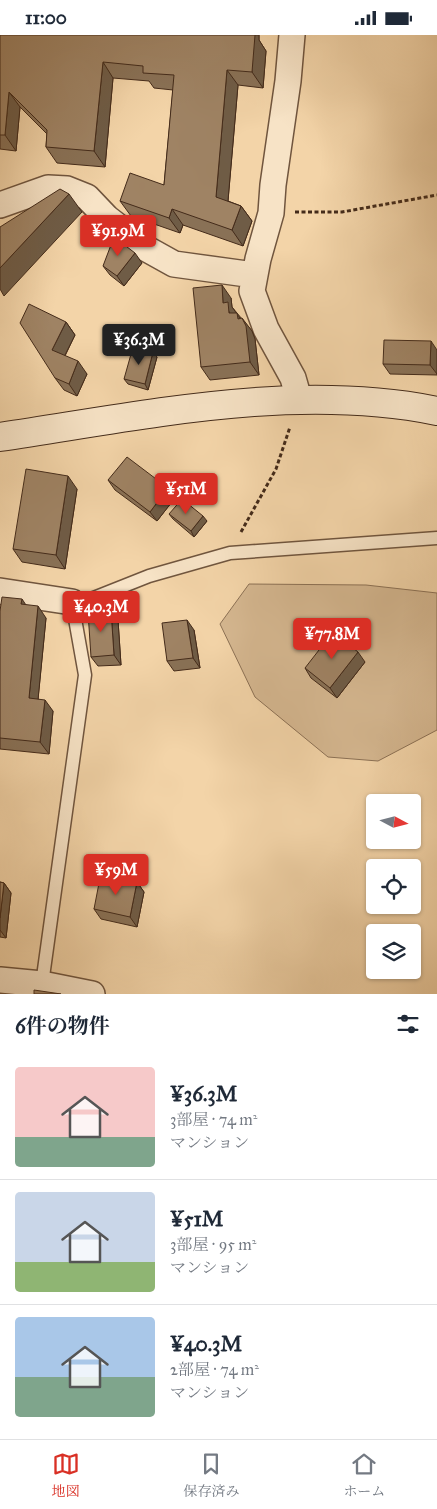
<!DOCTYPE html>
<html lang="ja">
<meta charset="utf-8">
<style>
body{margin:0;font-family:"IM FELL Great Primer","Noto Serif JP",serif;background:#f6f6f7;color:#1f2937;height:100vh;display:flex;flex-direction:column;font-size:19px;white-space:nowrap}
*{box-sizing:border-box;margin:0}
p{font-size:16px;color:#747a83}
.icon{flex:none;width:28px;height:28px;fill:none;stroke:currentColor;stroke-width:2;stroke-linecap:round;stroke-linejoin:round}
.map{position:relative;height:959px;overflow:hidden}
.panel{display:flex;flex-direction:column;background:#fff;flex:1}
.panel>*{flex:none}
.needle{width:32px;rotate:97deg}
.buttons{position:absolute;left:366px;top:759px;display:grid;gap:10px}
.buttons a{display:grid;place-items:center;width:55px;height:55px;border-radius:5px;background:#fff;box-shadow:0 1px 4px #0004;font-size:25px}
.price{position:absolute;translate:-50% -42px;padding:0 11px;border-radius:5px;background:#d93025;color:#fff;font-size:16px;line-height:32px;filter:drop-shadow(0 1px 2px #0008)}
.price::after{content:'';position:absolute;left:50%;top:30px;width:15px;height:11px;margin-left:-8px;background:inherit;clip-path:polygon(0 0,100% 0,50% 100%)}
.price.current{background:#222;color:#fff}
ul{padding:0;list-style:none}
li{display:flex;align-items:center;gap:15px;height:125px;padding:0 15px}
li+li{border-top:1px solid #e0e1e3}
li span{display:grid;place-items:center;flex:none;width:140px;height:100px;border-radius:5px;color:#555}
li>.icon{margin-inline-start:auto}
span .icon{width:60px;height:60px;fill:#fffc;stroke-width:1}
li b{font-size:21px}
h2{display:flex;justify-content:space-between;align-items:center;height:60px;padding:0 15px;font-size:21px}
.status{display:flex;justify-content:space-between;align-items:center;height:35px;padding:0 25px;background:#fff;direction:ltr}
.status svg{height:14px;fill:currentColor}
.tab-bar{display:flex;justify-content:space-around;align-items:center;height:70px;border-top:1px solid #e0e1e3;background:#fff;font-size:14px;color:#747a83}
.tab-bar a{display:grid;justify-items:center;gap:2px}
.tab-bar .current{color:#d93025}
.map>svg:first-child{display:block}
.green{fill:#d5b790;stroke:#8c7155}
.lines{fill:none;stroke-linecap:round;stroke-linejoin:round}
.lane-casing{stroke:#70553e;stroke-width:15}
.street-casing{stroke:#70553e;stroke-width:28}
.secondary-casing{stroke:#442b1a;stroke-width:30}
.path{stroke:#442b1a;stroke-width:3;stroke-dasharray:4 2.5;stroke-linecap:butt}
.lane{stroke:#f7e3c6;stroke-width:12}
.street{stroke:#f7e3c6;stroke-width:25}
.secondary{stroke:#f7e3c6;stroke-width:28}
.wall{fill:#897156;stroke:#442b1a}
.shaded-wall{fill:#6f5c46;stroke:#442b1a}
.building{fill:#9f8364;stroke:#442b1a}
</style>
<div class="status"><b>11:00</b><svg viewBox="0 0 49 12"><path d="M0 12V9h3v3zM5 12V6h3v6zM10 12V3h3v9zM15 12V0h3v12zM26 1h20v11H26zM47 4h2v5h-2z"/></svg></div>
<div class="map">
<svg width="437" height="959" viewBox="0 0 437 959">
<rect width="100%" height="100%" fill="#f3d4a8"/>
<filter id="stains"><feTurbulence type="fractalNoise" baseFrequency=".004" numOctaves="4"/><feColorMatrix values="0 0 0 0 .2 0 0 0 0 .09 0 0 0 0 .02 0 0 0 .5 -.17"/></filter>
<radialGradient id="worn" r=".72"><stop offset=".6" stop-color="#630" stop-opacity="0"/><stop offset="1" stop-color="#630" stop-opacity=".3"/></radialGradient>
<path class="green" d="M 249,549 L 366,550 L 437,558 L 437,695 L 378,726 L 328,722 L 255,662 L 220,589 Z"/>
<g class="lines">
<g class="lane-casing">
<path id="lane" d="M 42,949 L 85,640 L 72,567 L 86,566 L 149,541 L 230,518 L 437,503"/>
</g>
<g class="street-casing">
<path id="street" d="M 292,0 L 288,46 L 273,150 L 271,178 L 258,224 L 252,256 L 266,294 L 293,343 L 299,364
M 0,170 L 48,153 L 67,154 L 87,162 L 107,183 L 147,214 L 174,229 L 254,240
M 0,556 L 72,567
M 0,945 L 42,949 L 92,959"/>
</g>
<g class="secondary-casing">
<path id="secondary" d="M 0,402 C 143,381 293,347 437,376"/>
</g>
<path class="path" d="M 295,177 L 342,177 L 437,160
M 241,497 L 276,434 L 290,392"/>
<use href="#lane" class="lane"/>
<use href="#street" class="street"/>
<use href="#secondary" class="secondary"/>
</g>
<path class="wall" d="M 0,0 L 259,0 L 259,5 L 266,16 L 263,53 L 238,50 L 228,166 L 241,171 L 252,186 L 243,211 L 183,190 L 180,198 L 131,181 L 120,166 L 164,150 L 173,55 L 154,53 L 149,46 L 113,43 L 105,132 L 57,128 L 46,112 L 47,99 L 20,72 L 16,116 L 0,114 Z
M 142,228 L 124,251 L 110,240 L 103,231 Z
M 231,263 L 232,272 L 252,296 L 255,304 L 259,340 L 210,345 L 201,332 Z
M 66,287 L 75,300 L 65,321 L 87,339 L 77,361 L 64,355 L 55,343 Z
M 437,315 L 437,340 L 390,339 L 383,329 Z
M 157,322 L 148,355 L 128,349 L 124,344 Z
M 108,445 L 175,463 L 157,486 L 115,455 Z
M 77,454 L 65,534 L 22,527 L 13,514 Z
M 169,479 L 207,486 L 194,502 L 173,484 Z
M 26,570 L 46,583 L 38,664 L 53,676 L 49,719 L 0,714 L 0,576 Z
M 118,585 L 121,630 L 98,631 L 91,622 Z
M 194,595 L 200,633 L 174,636 L 167,626 Z
M 365,627 L 337,663 L 311,643 L 305,633 Z
M 108,845 L 137,847 L 144,857 L 137,892 L 101,884 L 94,874 Z
M 0,847 L 4,848 L 11,858 L 6,903 L 0,902 Z"/>
<path class="shaded-wall" d="M 248,0 L 259,0 L 259,5 L 266,16 L 263,53 L 252,37 Z
M 103,27 L 113,43 L 105,132 L 94,116 Z
M 227,35 L 238,50 L 227,177 L 216,162 Z
M 9,57 L 20,72 L 16,116 L 5,100 Z
M 69,159 L 82,177 L 4,261 L 0,254 L 0,233 Z
M 241,171 L 252,186 L 243,211 L 232,195 Z
M 172,174 L 183,190 L 180,198 L 169,183 Z
M 135,218 L 142,228 L 124,251 L 117,241 Z
M 222,250 L 231,263 L 232,272 L 245,290 L 242,283 L 252,296 L 255,304 L 259,340 L 250,327 L 239,291 L 223,268 Z
M 66,287 L 75,300 L 61,328 L 52,315 Z
M 431,306 L 437,315 L 437,339 L 430,330 Z
M 153,317 L 157,322 L 148,355 L 145,349 Z
M 78,326 L 87,339 L 77,361 L 69,349 Z
M 68,441 L 77,454 L 65,534 L 56,520 Z
M 168,453 L 175,463 L 157,486 L 150,477 Z
M 203,481 L 207,486 L 194,502 L 191,496 Z
M 22,564 L 30,576 L 21,569 Z
M 38,571 L 46,583 L 37,675 L 29,663 Z
M 111,575 L 118,585 L 121,630 L 114,620 Z
M 187,585 L 194,595 L 200,633 L 193,623 Z
M 358,617 L 365,627 L 337,663 L 330,653 Z
M 45,665 L 53,676 L 49,719 L 40,707 Z
M 137,847 L 144,857 L 137,892 L 130,882 Z
M 4,848 L 11,858 L 6,903 L 0,895 L 0,883 Z"/>
<path class="building" d="M 0,0 L 255,0 L 252,37 L 227,35 L 216,162 L 241,171 L 232,195 L 172,174 L 169,183 L 120,166 L 130,138 L 164,150 L 174,40 L 143,38 L 143,31 L 103,27 L 94,116 L 46,112 L 47,95 L 9,57 L 5,100 L 0,100 Z
M 60,154 L 69,159 L 0,233 L 0,192 Z
M 114,202 L 135,218 L 117,241 L 103,231 Z
M 222,250 L 223,268 L 228,267 L 229,278 L 237,278 L 238,284 L 242,283 L 246,291 L 250,327 L 201,332 L 193,253 Z
M 29,269 L 66,287 L 52,315 L 78,326 L 69,349 L 55,343 L 20,288 Z
M 384,305 L 431,306 L 430,330 L 383,329 Z
M 133,312 L 153,317 L 145,349 L 124,344 Z
M 127,422 L 168,453 L 150,477 L 108,445 Z
M 26,434 L 68,441 L 56,520 L 13,514 Z
M 182,464 L 203,481 L 191,496 L 169,479 Z
M 2,562 L 22,564 L 21,569 L 38,571 L 29,663 L 45,665 L 40,707 L 0,703 L 0,576 Z
M 111,575 L 114,620 L 91,622 L 88,577 Z
M 187,585 L 193,623 L 167,626 L 162,588 Z
M 333,597 L 358,617 L 330,653 L 305,633 Z
M 109,841 L 137,847 L 130,882 L 94,874 L 100,843 L 108,845 Z
M 0,847 L 4,848 L 0,883 Z
M 34,955 L 61,959 L 34,959 Z"/>
<rect width="100%" height="100%" filter="url(#stains)"/>
<rect width="100%" height="100%" fill="url(#worn)"/>
</svg>
<div class="buttons">
<a><svg class="needle" viewBox="-14 -14 28 28"><path d="M0-13l5 13h-10z" fill="#e53935"/><path d="M0 13l5-13h-10z" fill="#747a83"/></svg></a>
<a><svg class="icon" aria-label="locate" viewBox="0 0 24 24"><circle cx="12" cy="12" r="6"/><path d="M12 2v4M12 18v4M2 12h4M18 12h4"/></svg></a>
<a><svg class="icon" aria-label="layers" viewBox="0 0 24 24"><path d="M12 4l9 5-9 5-9-5zM3 14l9 5 9-5"/></svg></a>
</div>
<b class="price" style="left:118px;top:222px">¥91.9M</b>
<b class="price current" style="left:139px;top:331px">¥36.3M</b>
<b class="price" style="left:186px;top:480px">¥51M</b>
<b class="price" style="left:101px;top:598px">¥40.3M</b>
<b class="price" style="left:332px;top:625px">¥77.8M</b>
<b class="price" style="left:116px;top:861px">¥59M</b>
</div>
<section class="panel">
<h2>6件の物件<svg class="icon" aria-label="filters" viewBox="0 0 24 24"><path d="M4 7h16M4 17h16"/><circle cx="9" cy="7" r="2"/><circle cx="15" cy="17" r="2"/></svg></h2>
<ul>
<li><span style="background:linear-gradient(#f6c9c9 70%,#7fa58c 0)"><svg class="icon" aria-label="home" viewBox="0 0 24 24"><path d="M3 11l9-7 9 7M6 9v11h12V9"/></svg></span><div><b>¥36.3M</b><p>3部屋 · 74 m²</p><p>マンション</p></div></li>
<li><span style="background:linear-gradient(#c9d6e8 70%,#8fb573 0)"><svg class="icon" aria-label="home" viewBox="0 0 24 24"><path d="M3 11l9-7 9 7M6 9v11h12V9"/></svg></span><div><b>¥51M</b><p>3部屋 · 95 m²</p><p>マンション</p></div></li>
<li><span style="background:linear-gradient(#a9c7e8 60%,#7fa58c 0)"><svg class="icon" aria-label="home" viewBox="0 0 24 24"><path d="M3 11l9-7 9 7M6 9v11h12V9"/></svg></span><div><b>¥40.3M</b><p>2部屋 · 74 m²</p><p>マンション</p></div></li>
</ul>
</section>
<nav class="tab-bar">
<a class="current"><svg class="icon" aria-label="map" viewBox="0 0 24 24"><path d="M3 6l6-2 6 2 6-2v14l-6 2-6-2-6 2zM9 4v14M15 6v14"/></svg>地図</a>
<a><svg class="icon" aria-label="saved" viewBox="0 0 24 24"><path d="M7 4h10v16l-5-4-5 4z"/></svg>保存済み</a>
<a><svg class="icon" aria-label="home" viewBox="0 0 24 24"><path d="M3 11l9-7 9 7M6 9v11h12V9"/></svg>ホーム</a>
</nav>
